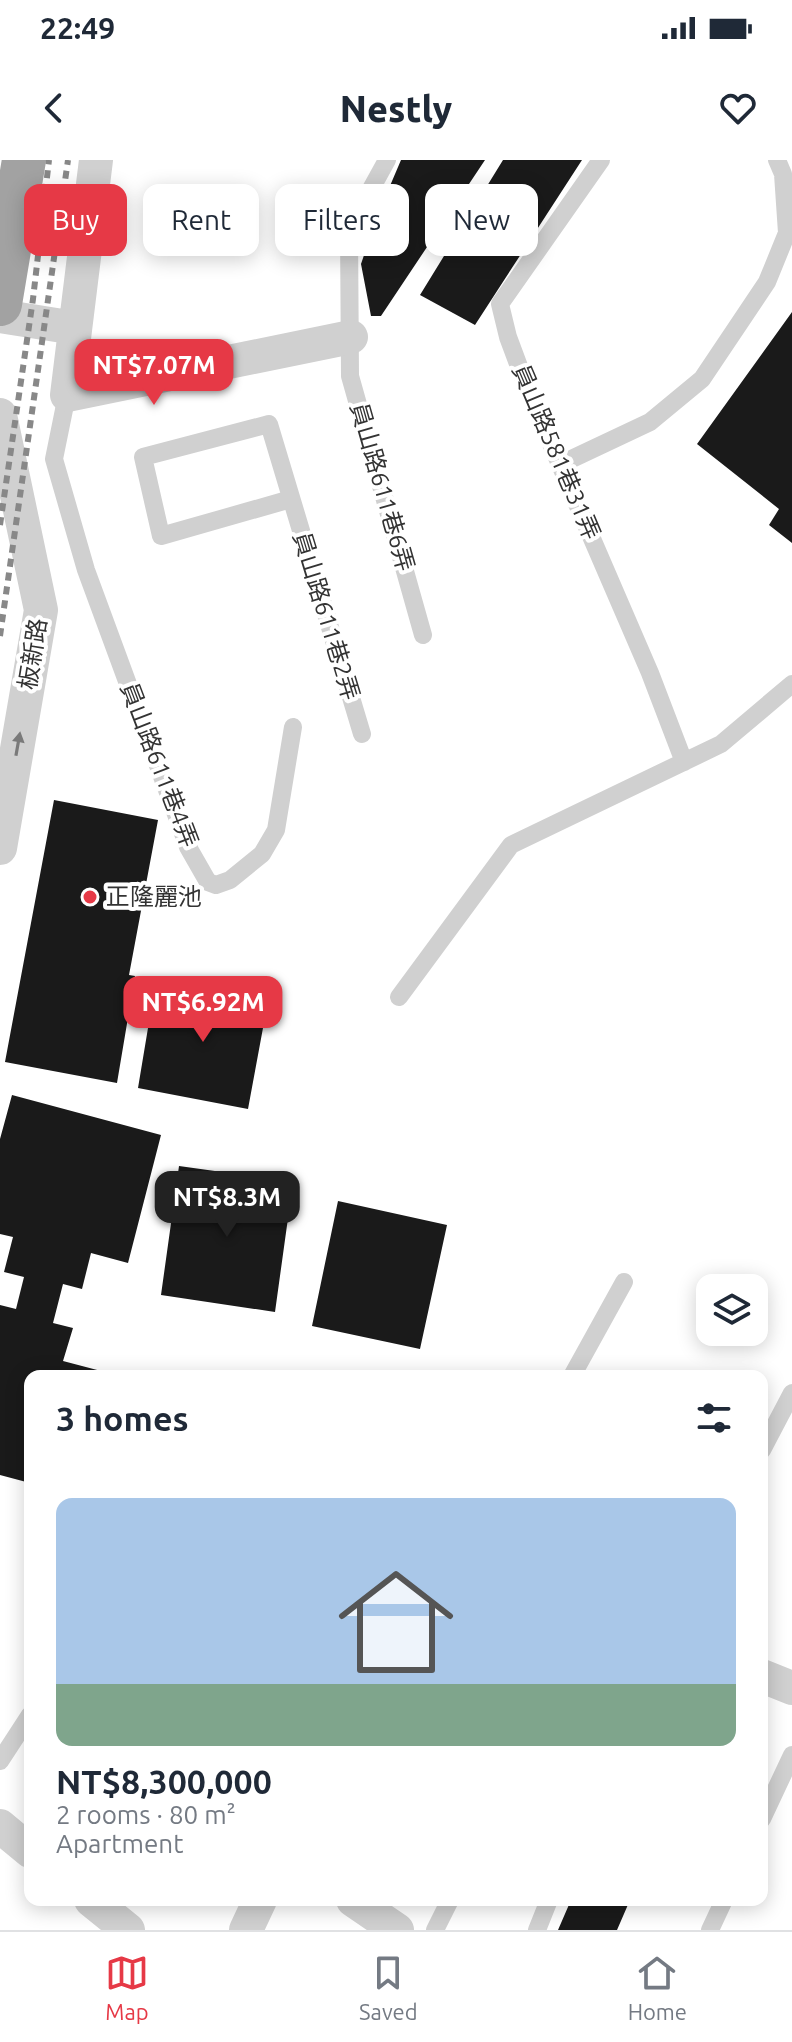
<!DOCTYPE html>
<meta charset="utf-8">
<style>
body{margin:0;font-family:Ubuntu,"Noto Sans TC",sans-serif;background:#f6f6f7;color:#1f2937;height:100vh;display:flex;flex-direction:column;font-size:30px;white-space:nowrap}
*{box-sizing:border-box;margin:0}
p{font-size:26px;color:#747a83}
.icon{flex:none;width:44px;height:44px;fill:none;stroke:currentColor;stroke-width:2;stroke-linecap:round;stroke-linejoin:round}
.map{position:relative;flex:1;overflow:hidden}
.sheet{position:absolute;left:24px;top:1210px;width:744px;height:536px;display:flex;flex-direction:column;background:#fff;border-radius:16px;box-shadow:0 4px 20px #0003}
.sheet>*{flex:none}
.top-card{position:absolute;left:24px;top:24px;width:744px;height:72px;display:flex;gap:16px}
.tools{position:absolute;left:696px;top:1114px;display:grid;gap:16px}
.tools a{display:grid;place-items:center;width:72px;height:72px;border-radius:16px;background:#fff;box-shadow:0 4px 20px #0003;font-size:40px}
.price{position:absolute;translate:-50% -68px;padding:0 18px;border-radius:16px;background:#e63946;color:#fff;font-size:26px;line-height:52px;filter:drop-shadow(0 2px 4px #0008)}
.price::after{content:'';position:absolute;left:50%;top:48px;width:24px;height:18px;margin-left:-12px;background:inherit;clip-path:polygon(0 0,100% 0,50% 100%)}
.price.current{background:#222;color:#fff}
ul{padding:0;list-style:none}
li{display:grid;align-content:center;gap:16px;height:424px;padding:0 32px}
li+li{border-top:2px solid #e0e1e3}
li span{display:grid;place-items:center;height:248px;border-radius:16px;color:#555}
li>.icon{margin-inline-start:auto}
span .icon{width:144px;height:144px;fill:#fffc;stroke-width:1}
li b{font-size:34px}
h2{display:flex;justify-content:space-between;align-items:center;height:96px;padding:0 32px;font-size:34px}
.chip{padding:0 28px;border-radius:16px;background:#fff;box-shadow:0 4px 20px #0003;font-size:28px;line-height:72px}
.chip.current{background:#e63946;color:#fff}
.status{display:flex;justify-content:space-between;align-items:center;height:56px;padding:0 40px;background:#fff;direction:ltr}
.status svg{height:22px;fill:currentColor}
header{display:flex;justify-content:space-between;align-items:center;height:104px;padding:0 32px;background:#fff;font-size:36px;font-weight:800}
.dock{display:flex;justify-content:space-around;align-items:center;height:112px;border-top:2px solid #e0e1e3;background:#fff;font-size:22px;color:#747a83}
.dock a{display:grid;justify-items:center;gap:4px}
.dock .current{color:#e63946}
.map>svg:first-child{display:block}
.building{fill:#1a1a1a}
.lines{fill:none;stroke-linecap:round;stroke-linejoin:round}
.service{stroke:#d0d0d0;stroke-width:18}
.minor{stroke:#d0d0d0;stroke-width:34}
.trunk{stroke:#a2a2a2;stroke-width:44}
.rail{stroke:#888;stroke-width:6;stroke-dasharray:8 6;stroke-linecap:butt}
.oneway{fill:#7a7a7a}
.poi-dot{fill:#e63946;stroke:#fff;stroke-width:3}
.labels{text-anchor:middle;stroke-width:8;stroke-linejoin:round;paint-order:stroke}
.street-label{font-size:24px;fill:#333;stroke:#fff}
.poi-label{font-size:24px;fill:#333;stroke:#fff;text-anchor:start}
</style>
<div class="status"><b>22:49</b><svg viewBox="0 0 49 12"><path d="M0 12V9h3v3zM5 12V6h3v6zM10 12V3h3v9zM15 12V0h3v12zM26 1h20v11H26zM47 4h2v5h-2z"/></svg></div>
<header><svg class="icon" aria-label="back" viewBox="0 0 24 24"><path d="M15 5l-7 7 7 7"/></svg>Nestly<svg class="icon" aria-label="heart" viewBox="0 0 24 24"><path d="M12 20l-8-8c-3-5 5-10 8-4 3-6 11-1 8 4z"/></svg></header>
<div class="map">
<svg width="792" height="1770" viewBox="0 0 792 1770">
<rect width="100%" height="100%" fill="#fff"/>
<path class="building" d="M 401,0 L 485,0 L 381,156 L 371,156 L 361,104 L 378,54 Z
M 503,0 L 582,0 L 475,165 L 420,135 Z
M 792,152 L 792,383 L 769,365 L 779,349 L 697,284 Z
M 54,640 L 158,660 L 129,815 L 135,816 L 117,923 L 5,902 Z
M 156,820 L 268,841 L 248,949 L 138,928 Z
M 12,935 L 161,975 L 128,1103 L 91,1093 L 82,1129 L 63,1124 L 53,1163 L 73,1168 L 63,1201 L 101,1211 L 99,1216 L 30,1216 L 30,1323 L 0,1315 L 0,1145 L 16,1149 L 24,1117 L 4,1112 L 13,1077 L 0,1074 L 0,979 Z
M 179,1006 L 293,1022 L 275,1152 L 161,1135 Z
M 338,1041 L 447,1065 L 420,1189 L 312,1166 Z
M 571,1740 L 630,1740 L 617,1770 L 558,1770 Z"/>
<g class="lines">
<path class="service" d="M 387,0 L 349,69 L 350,216 L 423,475
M 601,0 L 500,144 L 508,177 L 527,228 L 650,513 L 684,602
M 67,235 L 54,299 L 86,410 L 188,687 L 208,722 L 216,725 L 230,720 L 262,694 L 276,670 L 293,567
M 561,304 L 650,262 L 702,219 L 767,122 L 787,73 L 783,14 L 777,0
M 291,339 L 161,376 L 143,297 L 269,264 L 362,574
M 399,837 L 511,685 L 721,584 L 792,524
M 572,1216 L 624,1122
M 762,1290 L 792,1233
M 0,1601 L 30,1555
M 762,1659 L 792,1595
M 435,1770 L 450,1740
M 537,1770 L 549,1740
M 710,1770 L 724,1740"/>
<path class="minor" d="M 96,0 L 67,235 L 351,177
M 0,156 L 75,168
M 0,255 L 41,450 L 0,688
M 762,1516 L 792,1528
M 0,1666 L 30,1691
M 91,1740 L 128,1770
M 353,1740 L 397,1770
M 246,1770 L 260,1740"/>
<path class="trunk" d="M 0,144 L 24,0"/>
<path class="rail" d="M 0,365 L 33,139 L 49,0
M 0,476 L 68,0"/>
</g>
<defs><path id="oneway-solid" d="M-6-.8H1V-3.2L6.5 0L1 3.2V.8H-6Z" transform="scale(2)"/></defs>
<use class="oneway" href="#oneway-solid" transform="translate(18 584) rotate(-80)"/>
<circle class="poi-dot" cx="90" cy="737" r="8"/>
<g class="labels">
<g class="street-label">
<text transform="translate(556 292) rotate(67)" y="8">員山路581巷31弄</text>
<text transform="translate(382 327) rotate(74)" y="8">員山路611巷6弄</text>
<text transform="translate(326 456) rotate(73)" y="8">員山路611巷2弄</text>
<text transform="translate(33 494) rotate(-81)" y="8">板新路</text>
<text transform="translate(159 605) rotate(69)" y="8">員山路611巷4弄</text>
</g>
<g class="poi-label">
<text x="106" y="745">正隆麗池</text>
</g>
</g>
</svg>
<div class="tools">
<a><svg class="icon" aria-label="layers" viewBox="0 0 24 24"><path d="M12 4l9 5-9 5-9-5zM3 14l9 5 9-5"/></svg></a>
</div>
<b class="price" style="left:154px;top:247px">NT$7.07M</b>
<b class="price" style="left:203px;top:884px">NT$6.92M</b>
<b class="price current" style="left:227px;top:1079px">NT$8.3M</b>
<div class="top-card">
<a class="chip current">Buy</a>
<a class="chip">Rent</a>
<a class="chip">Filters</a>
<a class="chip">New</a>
</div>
<section class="sheet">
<h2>3 homes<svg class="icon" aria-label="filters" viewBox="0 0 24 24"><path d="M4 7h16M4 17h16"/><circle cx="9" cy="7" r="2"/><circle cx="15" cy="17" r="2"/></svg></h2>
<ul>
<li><span style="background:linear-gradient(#a9c7e8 75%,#7fa58c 0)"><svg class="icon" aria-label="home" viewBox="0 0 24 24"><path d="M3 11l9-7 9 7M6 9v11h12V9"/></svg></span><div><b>NT$8,300,000</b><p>2 rooms · 80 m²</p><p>Apartment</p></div></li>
</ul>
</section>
</div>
<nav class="dock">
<a class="current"><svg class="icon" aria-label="map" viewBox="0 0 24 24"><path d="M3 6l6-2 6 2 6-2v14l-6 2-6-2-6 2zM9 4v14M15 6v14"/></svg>Map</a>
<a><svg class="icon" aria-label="saved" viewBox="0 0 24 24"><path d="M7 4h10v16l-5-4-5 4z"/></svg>Saved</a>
<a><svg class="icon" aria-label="home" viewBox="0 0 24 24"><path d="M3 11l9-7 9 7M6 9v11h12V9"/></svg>Home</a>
</nav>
